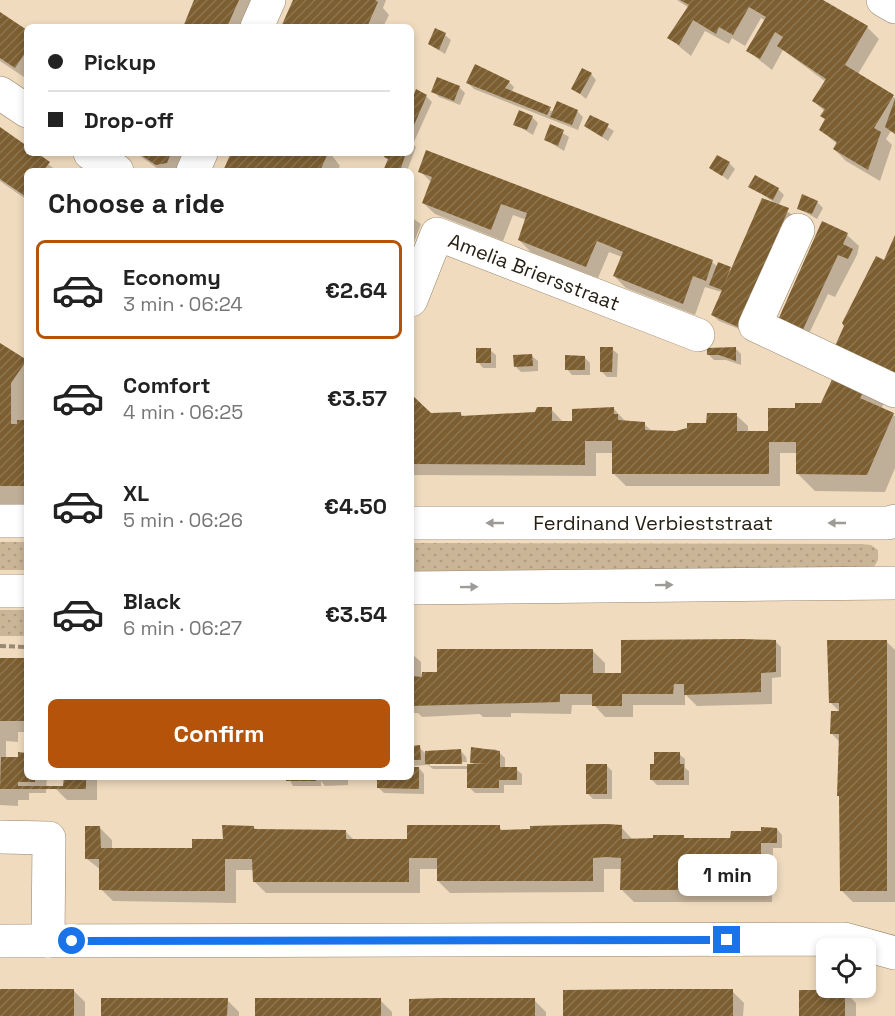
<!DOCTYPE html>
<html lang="en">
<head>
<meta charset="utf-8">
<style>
  :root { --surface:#fff; --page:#f6f6f6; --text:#222; --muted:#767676; --line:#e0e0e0; --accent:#b45309 }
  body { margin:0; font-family:"Space Grotesk",sans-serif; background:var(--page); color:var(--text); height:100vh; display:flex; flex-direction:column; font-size:22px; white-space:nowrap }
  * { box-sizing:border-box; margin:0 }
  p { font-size:20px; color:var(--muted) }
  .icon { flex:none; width:33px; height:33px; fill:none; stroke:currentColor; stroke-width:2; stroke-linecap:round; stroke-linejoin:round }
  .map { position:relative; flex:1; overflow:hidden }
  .drawer { position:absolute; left:24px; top:168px; width:390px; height:612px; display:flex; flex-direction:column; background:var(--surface); border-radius:9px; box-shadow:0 3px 9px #0003 }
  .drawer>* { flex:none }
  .banner { position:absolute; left:24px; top:24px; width:390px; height:132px; border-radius:9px; box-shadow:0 3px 9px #0003; display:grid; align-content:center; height:132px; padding:0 24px; background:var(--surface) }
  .fabs { position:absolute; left:816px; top:938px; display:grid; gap:12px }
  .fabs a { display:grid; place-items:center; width:60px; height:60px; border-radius:9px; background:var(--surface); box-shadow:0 3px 9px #0003; font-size:30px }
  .end { position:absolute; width:27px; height:27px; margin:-14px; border:8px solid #1a73e8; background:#fff; box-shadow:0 0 0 3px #fff }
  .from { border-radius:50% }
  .bubble { position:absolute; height:42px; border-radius:9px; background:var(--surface); box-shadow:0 3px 9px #0003; font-size:20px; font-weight:700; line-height:42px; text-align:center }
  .banner b { display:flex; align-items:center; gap:21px; height:57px; font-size:22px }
  .banner b+b { border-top:2px solid var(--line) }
  .banner i { width:15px; height:15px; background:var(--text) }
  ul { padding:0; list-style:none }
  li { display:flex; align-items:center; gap:18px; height:99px; margin:0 12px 9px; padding:0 12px; border:3px solid transparent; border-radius:9px }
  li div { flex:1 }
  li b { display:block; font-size:22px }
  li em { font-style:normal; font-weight:700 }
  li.active { border-color:var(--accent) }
  li>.icon { width:54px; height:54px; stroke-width:1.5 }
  h2 { padding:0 24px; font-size:27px; line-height:72px }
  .action { display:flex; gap:12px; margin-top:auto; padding:12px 24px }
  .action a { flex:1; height:69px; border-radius:9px; background:var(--accent); color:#fff; font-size:24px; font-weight:700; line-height:69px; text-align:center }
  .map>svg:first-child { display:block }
</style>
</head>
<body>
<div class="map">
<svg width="895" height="1016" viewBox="0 0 895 1016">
  <defs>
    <pattern id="grass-dots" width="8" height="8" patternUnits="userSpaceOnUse" patternTransform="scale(1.5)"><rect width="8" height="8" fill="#cbb597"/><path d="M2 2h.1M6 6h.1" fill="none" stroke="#ae9b81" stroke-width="1.8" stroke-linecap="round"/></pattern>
    <pattern id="building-hatch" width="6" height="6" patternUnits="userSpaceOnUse" patternTransform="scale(1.5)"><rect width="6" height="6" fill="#7c5e30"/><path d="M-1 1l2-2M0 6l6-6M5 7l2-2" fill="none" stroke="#8c7652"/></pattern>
  </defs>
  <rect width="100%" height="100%" fill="#f0dbbe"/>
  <!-- grass -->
  <g fill="url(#grass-dots)">
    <rect x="0" y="542" width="27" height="28"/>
    <path d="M411,543L862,544L871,545L878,550V560L874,567L863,570L411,571Z"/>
    <rect x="0" y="610" width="27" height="26"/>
  </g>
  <!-- shadow -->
  <g fill="#0003">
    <path d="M196,0H256L244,27H184Z"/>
    <path d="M295,0H386L383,8L389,15L383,27H282Z"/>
    <path d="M677,0H819L867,27L879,39L858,74L895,98V134L891,131L886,139L892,145L880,181L846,161L834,149L837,144L821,130L827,120L825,112L814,101L826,82L783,50L772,70L748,51L766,21L761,18L745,46L732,38L729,44L705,31L691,56L669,38L689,8Z"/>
    <path d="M0,14L27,32V79L0,61Z"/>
    <path d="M445,35L451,40L445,54L429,44Z"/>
    <path d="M591,74L596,80L586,99L573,88Z"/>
    <path d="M509,82L514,87L511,93L554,112L577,111L583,117L578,130L474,89L468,83Z"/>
    <path d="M459,87L465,93L460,105L439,97L433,91Z"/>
    <path d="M426,96L432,102L413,144L416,147L407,171H385L389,160L387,153H411V105Z"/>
    <path d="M532,117L538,123L533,135L515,124Z"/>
    <path d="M591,117L614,131L608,141L586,126Z"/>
    <path d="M551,126L569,137L564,151L546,140Z"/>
    <path d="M0,130L27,148V153H34L57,171H27V200L0,181Z"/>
    <path d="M136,153H188L180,171H161Z"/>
    <path d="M232,153H330L340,166L337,171H224Z"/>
    <path d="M729,163L735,169L728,180L711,167Z"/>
    <path d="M420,171L712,262L718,267L732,271L775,203L750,186L778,189L784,195L778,206L793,215L744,331L719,321L713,315L723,292L718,291L705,287L695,315L626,288L614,276L622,257L609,252L598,278L531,252L519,240L527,220L513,215L503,241L435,214L423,203L431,182Z"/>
    <path d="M817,202L823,208L817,219L798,208Z"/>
    <path d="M411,217L421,224L411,250Z"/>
    <path d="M847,235L859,246L857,255L835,297L828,294L804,344L776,328Z"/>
    <path d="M0,345L27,363V508L0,507Z"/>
    <path d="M735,348L741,354V365L726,360H714L708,354Z"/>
    <path d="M612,349L618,354L617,377H607L601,371Z"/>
    <path d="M490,350L496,355V368H483L478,362Z"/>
    <path d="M532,356L538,361V371L521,372L515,366Z"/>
    <path d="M584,357L590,363V375H572L567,369Z"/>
    <path d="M837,373L884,403L881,409L895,416V468L885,492L815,491L798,474L796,453H780V486H626L614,474V453H596V476L411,475V396L431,414H461L464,417L536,414L551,409L563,422H574L614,409L626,422L644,424L652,431L676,432L736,415L748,426V432H769L796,410L822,404Z"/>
    <path d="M775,641L781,647V677L772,678V704L697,706L685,694V705H633V717H605L594,705H572L571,714L511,713V717H483L480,714L422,717L418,713H411V653L421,662V674H439L593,651L605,663V674H622Z"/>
    <path d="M886,641L895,650V902H853L841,890L840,742L831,733L840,712L831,703Z"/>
    <path d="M0,660H27V732H18V742L6,741V758H19L27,754V777H47L46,793H29V800H18V806L0,805Z"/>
    <path d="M411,747H419L425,753L461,751L466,757L467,762L430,763V766H475L472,762V749H495L505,758V768L516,769L522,774V785H504V793H475L469,787V769H433L428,765L411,766Z"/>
    <path d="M679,754L685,759V768L689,771V785H657L651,779Z"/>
    <path d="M606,765L612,771V799H593L587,793Z"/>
    <path d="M411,768H419L424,774V794L384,793L378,787V777H411Z"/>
    <path d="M65,777H97V800H67L55,788L65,787Z"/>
    <path d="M288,777H348V785L325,786L321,781V786H293Z"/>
    <path d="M253,827L257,830L346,832L354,840H408L499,827L503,831L621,827L633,840L683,837L686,840L732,839L777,829L782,835V848H773L772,902H634L622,890V869H604V892L450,893L438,881V869H420V893H266L254,881V870H236V903L113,901L101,889V870L87,859L100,828L112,840V849H193L224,841Z"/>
    <path d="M0,990H73L85,1002V1016H0Z"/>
    <path d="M732,991L744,1003L743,1016H565Z"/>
    <path d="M844,991L856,1003V1016H800Z"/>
    <path d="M227,1000L239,1012V1016H102Z"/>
    <path d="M380,1000L392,1012V1016H257Z"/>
    <path d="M534,1000L546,1012V1016H410Z"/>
  </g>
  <!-- building -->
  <g fill="url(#building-hatch)">
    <path d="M194,0H239L227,27H183Z"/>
    <path d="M293,0H375L378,2L367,27L357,24L355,27H281Z"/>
    <path d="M680,0H823L868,26L845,65L894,95L874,128L881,132L868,170L833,149L837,142L819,130L825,119L820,116L825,109L812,101L826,79L777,46L783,37L775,32L760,59L746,51L766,17L749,7L733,35L719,27L716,34L693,20L679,45L667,38L689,5Z"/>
    <path d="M0,12L27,30V50L15,68L0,58Z"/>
    <path d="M435,28L446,33L439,50L428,44Z"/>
    <path d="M475,64L510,81L505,88L551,107L547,115L466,83Z"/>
    <path d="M582,68L592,73L580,94L571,89Z"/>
    <path d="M437,77L460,86L454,101L431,92Z"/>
    <path d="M416,89L427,95L411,132V102Z"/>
    <path d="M895,99V134L885,127Z"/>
    <path d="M557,101L578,110L572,125L550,117Z"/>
    <path d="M519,110L533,116L527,130L513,125Z"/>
    <path d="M590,115L609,124L602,137L584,126Z"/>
    <path d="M550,124L564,130L558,146L544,140Z"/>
    <path d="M0,127L27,146V153H37L50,162L43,171H27V193L25,196L0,179Z"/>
    <path d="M426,150L713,260L706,281L693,276L683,304L613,276L623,252L607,245L597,241L586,267L518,240L527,213L501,204L491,230L422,203L432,177L418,172Z"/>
    <path d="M138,153H171L167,163L156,165Z"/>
    <path d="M231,153H328L320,171H223Z"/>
    <path d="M385,153H406L400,171H383L388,159L384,157Z"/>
    <path d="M717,155L730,162L722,176L709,168Z"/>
    <path d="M755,175L779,188L773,200L748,187Z"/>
    <path d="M802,194L818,201L812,214L797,209Z"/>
    <path d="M762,198L789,208L738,327L711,315L722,290L709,285L718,262L731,267L724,285Z"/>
    <path d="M822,221L848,233L843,244L853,249L848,259L838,255L798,340L774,329Z"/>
    <path d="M895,235V383L831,355L844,326L842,323L876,256L884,260Z"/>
    <path d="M0,343L27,360L11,383V424H17V420H27V486H0Z"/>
    <path d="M600,347H613L612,372H600Z"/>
    <path d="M736,347V361L719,355H707V348Z"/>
    <rect x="476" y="348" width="15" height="15"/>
    <path d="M532,354L533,366L514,367L513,355Z"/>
    <path d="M565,355L585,356V370H565Z"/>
    <path d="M836,371L867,385L860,398L894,413L867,475L796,474V442H769V474H612V441H585V465L411,464V394L431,413L461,412V416L535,412L537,407H552V421H572V409L614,407V414H618V420L645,422V430L676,431L687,428V423H706L707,413H737V431H768V408H795V403H821Z"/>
    <path d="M744,639L776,640V672L761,673V692L684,695V684H674L673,694H622V706H592V694H560V702L411,706V676L422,677V672H437V649H593V673H621V640Z"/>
    <path d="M827,640H887V891H840L839,796H837L839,734H830L831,711H839V703H829Z"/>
    <rect x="0" y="658" width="27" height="63"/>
    <path d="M420,745L421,760H411V746Z"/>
    <path d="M471,747L500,751V767H517V780H499V788H467V764H487L470,763Z"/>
    <path d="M461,749L462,764H425V751Z"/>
    <path d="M18,752L27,753V777H35V782H18V786H63L64,777H86V789H0L1,757H18Z"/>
    <path d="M654,752H680V764H684V780H650V764H654Z"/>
    <rect x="586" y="764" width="21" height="30"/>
    <path d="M411,767H419V789L377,788V777H411Z"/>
    <rect x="286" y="777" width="30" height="4"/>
    <path d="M607,824L622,825V839L653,838V835H684V838H730L731,831H761V827L777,828V843H761V890H620L621,858L606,857L593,858V881H437V858H409V882H253L252,859H225V891H132L99,890V859H85V826H100L101,848H192V839H223L222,825L254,826V829L346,830V839H407V825H500V830L530,829V826Z"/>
    <rect x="0" y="989" width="74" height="27"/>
    <path d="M655,989H733V1016H563V990Z"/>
    <rect x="799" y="990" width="46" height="26"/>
    <path d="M101,998H228L227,1016H101Z"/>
    <rect x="255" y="998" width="126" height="18"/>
    <path d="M442,998H535V1016H409V999Z"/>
  </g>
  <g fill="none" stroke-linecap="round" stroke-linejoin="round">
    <!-- minor casing -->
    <g stroke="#968368" stroke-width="34">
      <g id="minor">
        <path d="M883,0L895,7"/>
        <path d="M257,27L269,0"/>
        <path d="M0,93L27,111"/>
        <path d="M90,153L117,171"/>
        <path d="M193,171L201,153"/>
        <path d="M798,230L755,325L895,391"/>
        <path d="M411,300L437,234L698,335"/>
        <path d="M0,521H27"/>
        <path d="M411,523H888L895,521"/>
        <path d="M411,588L895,583"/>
        <path d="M0,591H27"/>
        <path d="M0,837L49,838L48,941"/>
        <path d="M0,941L844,939L895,953"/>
      </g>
    </g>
    <!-- path -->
    <path stroke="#988974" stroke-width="4" stroke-dasharray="6 3" stroke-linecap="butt" d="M0,646L27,647"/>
    <!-- minor -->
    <use href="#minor" stroke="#fff" stroke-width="33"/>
  </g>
  <!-- one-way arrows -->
  <defs><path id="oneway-solid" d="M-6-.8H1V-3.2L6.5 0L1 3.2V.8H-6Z" transform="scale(1.5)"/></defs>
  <g fill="#9e9b96">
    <use href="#oneway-solid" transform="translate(495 523) rotate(-180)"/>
    <use href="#oneway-solid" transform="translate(837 523) rotate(-180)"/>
    <use href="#oneway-solid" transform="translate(664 585) rotate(-1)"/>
    <use href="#oneway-solid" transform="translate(469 587) rotate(-1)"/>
  </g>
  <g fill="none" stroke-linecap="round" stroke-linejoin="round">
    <!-- route -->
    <path stroke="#1a73e8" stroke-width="8" d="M72,941L727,940"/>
  </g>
  <g text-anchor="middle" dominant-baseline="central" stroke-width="6" stroke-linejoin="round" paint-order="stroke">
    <!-- street labels -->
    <g font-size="20" fill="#272015" stroke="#fff">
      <text transform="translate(534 272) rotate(21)">Amelia Briersstraat</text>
      <text x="653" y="523">Ferdinand Verbieststraat</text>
    </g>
  </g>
</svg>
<div class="fabs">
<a><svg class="icon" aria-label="locate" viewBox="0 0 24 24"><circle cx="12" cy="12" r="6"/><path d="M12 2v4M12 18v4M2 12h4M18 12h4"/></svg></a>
</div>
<i class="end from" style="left:72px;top:941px"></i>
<i class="end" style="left:727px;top:940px"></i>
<div class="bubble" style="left:678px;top:854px;width:99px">1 min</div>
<div class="banner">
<b><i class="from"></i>Pickup</b>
<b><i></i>Drop-off</b>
</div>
<section class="drawer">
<h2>Choose a ride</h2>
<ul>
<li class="active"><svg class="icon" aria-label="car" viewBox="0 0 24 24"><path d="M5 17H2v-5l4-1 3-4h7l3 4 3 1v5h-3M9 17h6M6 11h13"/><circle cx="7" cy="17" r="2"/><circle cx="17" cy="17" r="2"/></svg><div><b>Economy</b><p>3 min · 06:24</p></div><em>€2.64</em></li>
<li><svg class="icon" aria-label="car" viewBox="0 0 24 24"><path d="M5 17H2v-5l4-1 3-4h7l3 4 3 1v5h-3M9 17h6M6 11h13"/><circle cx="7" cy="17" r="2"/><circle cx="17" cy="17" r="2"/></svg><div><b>Comfort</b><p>4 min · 06:25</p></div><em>€3.57</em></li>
<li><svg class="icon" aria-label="car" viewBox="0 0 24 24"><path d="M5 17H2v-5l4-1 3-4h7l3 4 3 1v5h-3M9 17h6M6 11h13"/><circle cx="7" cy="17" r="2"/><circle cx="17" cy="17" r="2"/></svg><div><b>XL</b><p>5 min · 06:26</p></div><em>€4.50</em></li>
<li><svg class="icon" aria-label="car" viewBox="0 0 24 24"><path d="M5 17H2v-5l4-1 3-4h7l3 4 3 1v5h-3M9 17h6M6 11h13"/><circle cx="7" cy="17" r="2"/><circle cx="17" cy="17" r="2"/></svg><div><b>Black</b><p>6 min · 06:27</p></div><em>€3.54</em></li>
</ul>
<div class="action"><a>Confirm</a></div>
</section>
</div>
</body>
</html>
